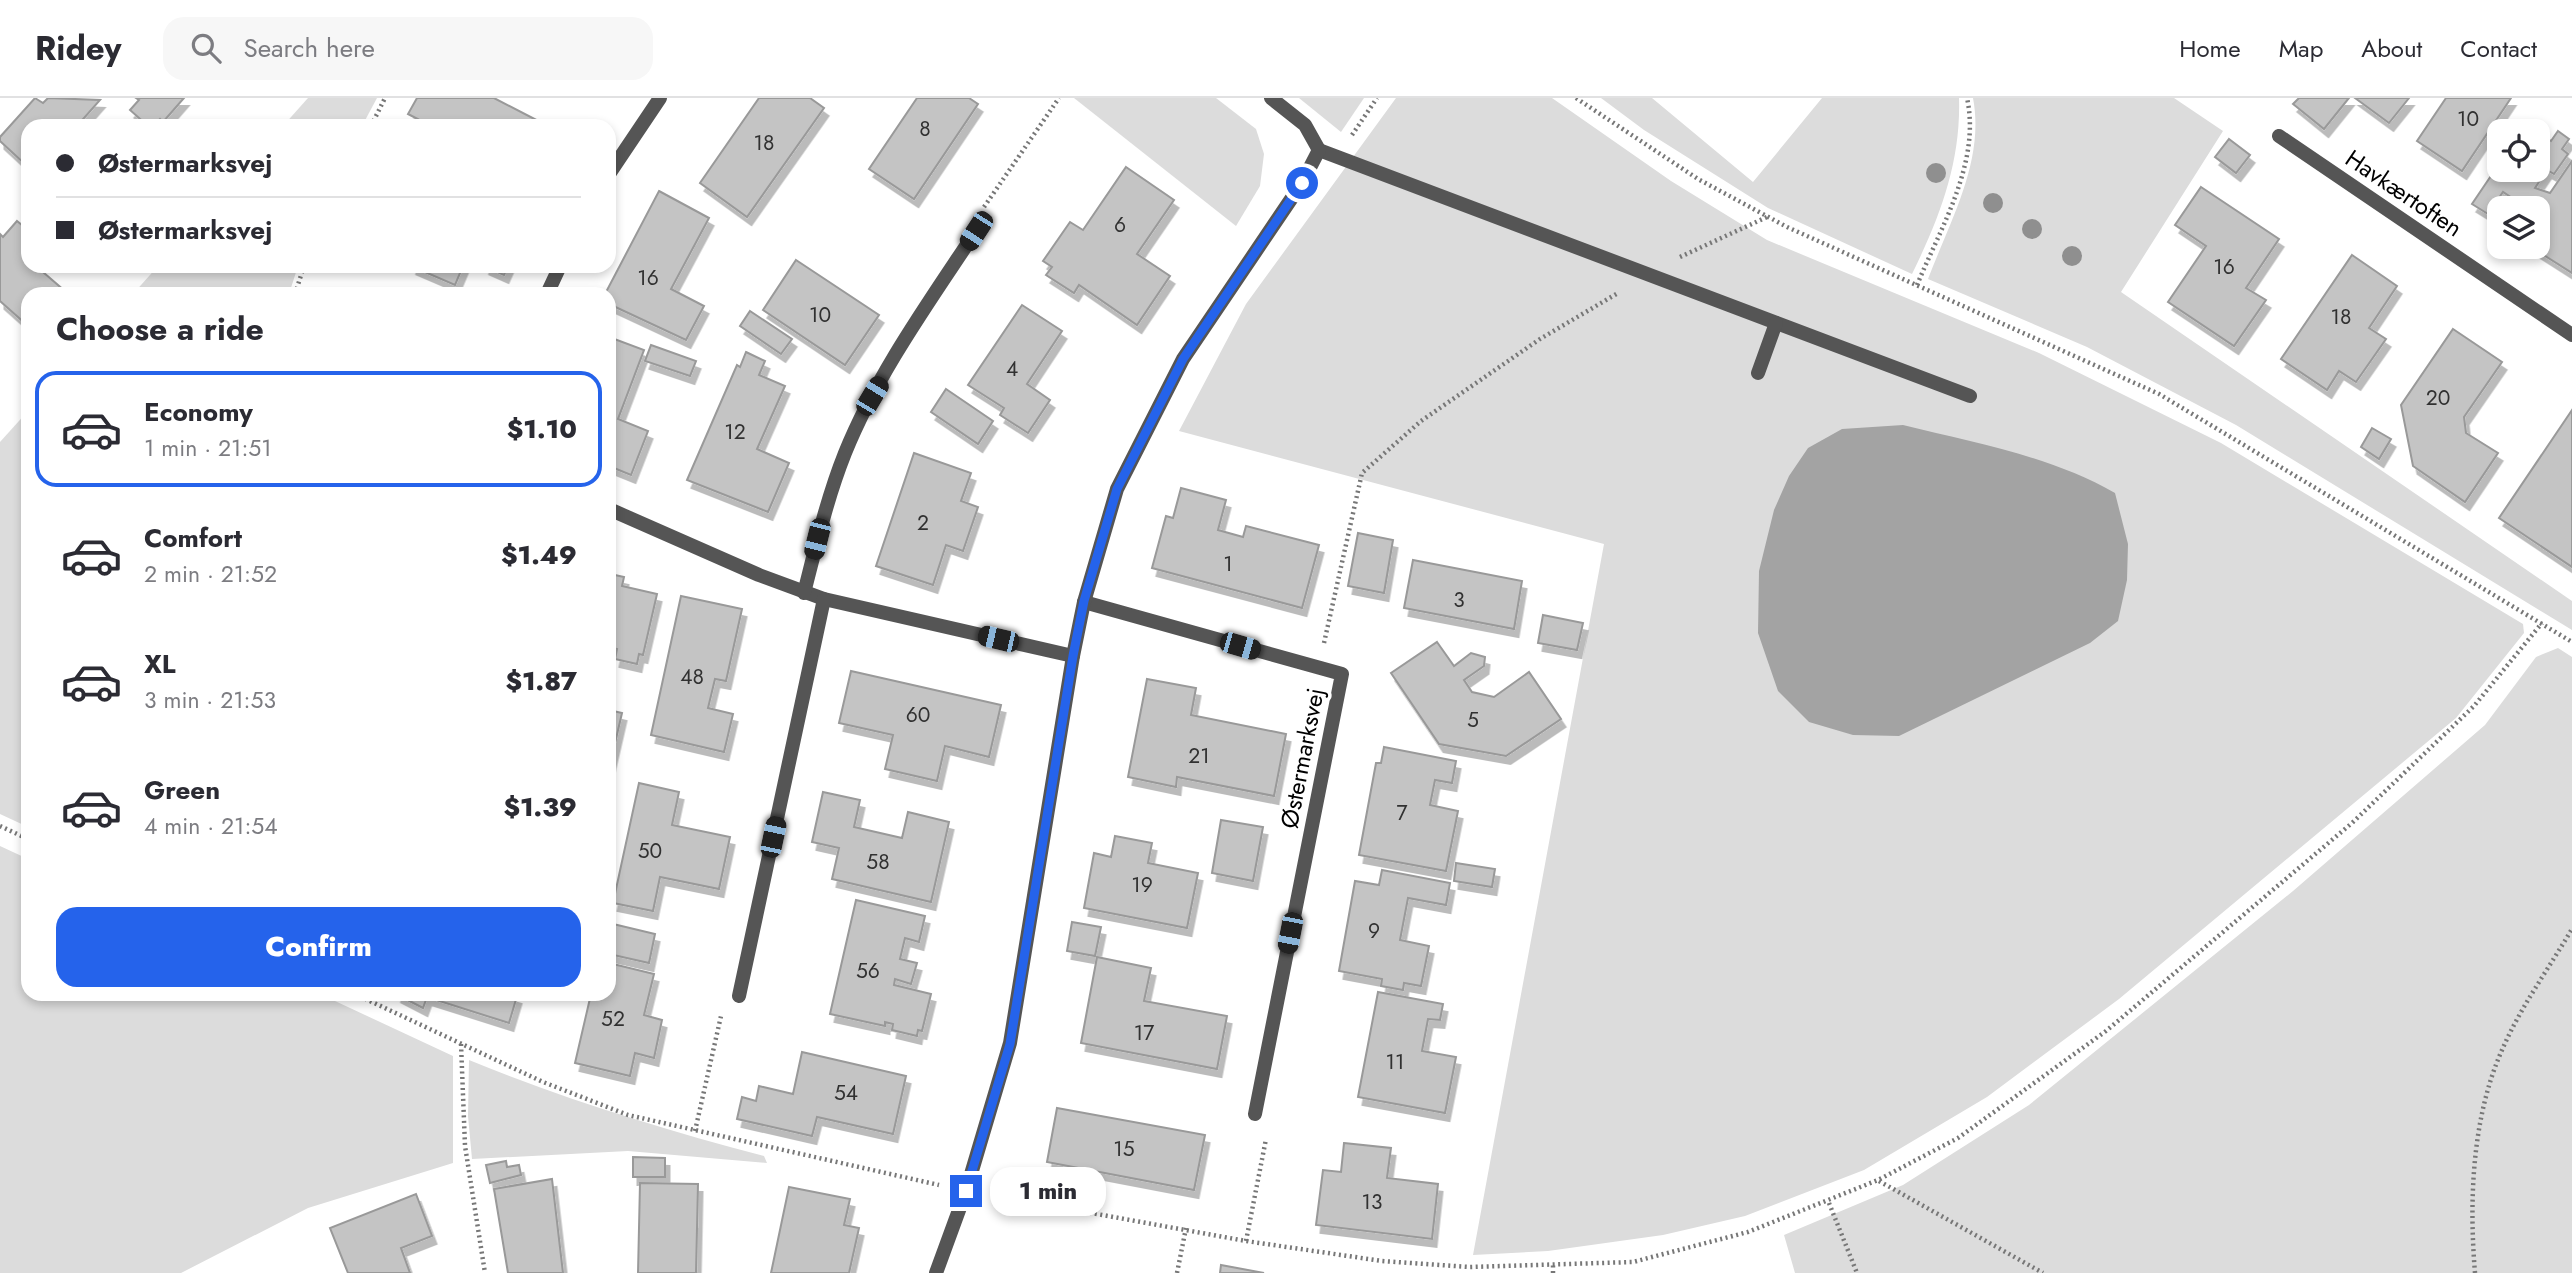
<!DOCTYPE html>
<html lang="en">
<head>
<meta charset="utf-8">
<style>
  :root { --surface:#fff; --page:#f7f7f7; --text:#2b2b33; --muted:#7c7c81; --line:#e1e1e2; --accent:#2563eb }
  body { margin:0; font-family:Jost,sans-serif; background:var(--page); color:var(--text); height:100vh; display:flex; flex-direction:column; font-size:26px; white-space:nowrap }
  * { box-sizing:border-box; margin:0 }
  p { font-size:23px; color:var(--muted) }
  .icon { flex:none; width:38px; height:38px; fill:none; stroke:currentColor; stroke-width:2; stroke-linecap:round; stroke-linejoin:round }
  .map { position:relative; flex:1; overflow:hidden }
  .sheet { position:absolute; left:21px; top:189px; width:595px; height:714px; display:flex; flex-direction:column; background:var(--surface); border-radius:21px; box-shadow:0 4px 10px #0003 }
  .sheet>* { flex:none }
  .banner { position:absolute; left:21px; top:21px; width:595px; height:154px; border-radius:21px; box-shadow:0 4px 10px #0003; display:grid; align-content:center; height:154px; padding:0 35px; background:var(--surface) }
  .fabs { position:absolute; left:2487px; top:21px; display:grid; gap:14px }
  .fabs a { display:grid; place-items:center; width:63px; height:63px; border-radius:14px; background:var(--surface); box-shadow:0 4px 10px #0003; font-size:35px }
  .end { position:absolute; width:32px; height:32px; margin:-16px; border:9px solid #2563eb; background:#fff; box-shadow:0 0 0 4px #fff }
  .from { border-radius:50% }
  .bubble { position:absolute; height:49px; border-radius:21px; background:var(--surface); box-shadow:0 4px 10px #0003; font-size:23px; font-weight:800; line-height:49px; text-align:center }
  .car { position:absolute; width:21px; height:42px; margin:-21px -10px; border-radius:9px; box-shadow:0 0 5px 2px #0007; background:linear-gradient(#222 24%,#8ab4d8 0 40%,#222 0 76%,#8ab4d8 0 86%,#222 0) }
  .banner b { display:flex; align-items:center; gap:24px; height:66px; font-size:26px }
  .banner b+b { border-top:2px solid var(--line) }
  .banner i { width:18px; height:18px; background:var(--text) }
  ul { padding:0; list-style:none }
  li { display:flex; align-items:center; gap:21px; height:116px; margin:0 14px 10px; padding:0 21px; border:4px solid transparent; border-radius:21px }
  li div { flex:1 }
  li b { display:block; font-size:26px }
  li em { font-style:normal; font-weight:800 }
  li.selected { border-color:var(--accent) }
  li>.icon { width:63px; height:63px; stroke-width:1.5 }
  h2 { padding:0 35px; font-size:32px; line-height:84px }
  .button { display:flex; gap:14px; margin-top:auto; padding:14px 35px }
  .button a { flex:1; height:80px; border-radius:21px; background:var(--accent); color:#fff; font-size:28px; font-weight:800; line-height:80px; text-align:center }
  header { display:flex; align-items:center; gap:42px; box-sizing:border-box; height:98px; padding:0 35px; background:var(--surface); border-bottom:2px solid var(--line) }
  header strong { font-size:33px }
  nav { display:flex; gap:38px; margin-inline-start:auto; font-size:24px }
  .search { width:490px; height:63px; background:var(--page); display:flex; align-items:center; gap:18px; box-sizing:border-box; padding:0 24px; border-radius:21px; color:var(--muted); font-size:26px }
  .map>svg:first-child { display:block }
</style>
</head>
<body>
<header>
<strong>Ridey</strong>
<div class="search"><svg class="icon" aria-label="search" viewBox="0 0 24 24"><circle cx="10" cy="10" r="6"/><path d="M15 15l6 6"/></svg>Search here</div>
<nav><a>Home</a><a>Map</a><a>About</a><a>Contact</a></nav>
</header>
<div class="map">
<svg width="2572" height="1175" viewBox="0 0 2572 1175">
  <defs>
    <filter id="shadow"><feDropShadow dx="4.5" dy="8" stdDeviation="0" flood-color="#0004"/></filter>
  </defs>
  <rect width="100%" height="100%" fill="#fff"/>
  <!-- green -->
  <g fill="#dcdcdc">
    <path d="M308,0H377L362,28H283Z"/>
    <path d="M1074,0H1216L1256,31L1264,56L1260,88L1236,128Z"/>
    <path d="M1299,0H1364L1341,34Z"/>
    <path d="M1396,0H1552L1671,83L1767,142L2039,255L2221,345L2523,526L2524,535L2456,620L2119,901L1987,999L1864,1072L1745,1118L1663,1137L1548,1153L1473,1157L1604,446L1179,333L1246,206Z"/>
    <path d="M1601,0H1652L1753,84L1822,0H1959C1961,64 1940,119 1912,176L1768,110L1644,32Z"/>
    <path d="M1973,0H2174L2223,33L2121,194L2572,503V532L2236,327L2087,249L1928,181C1950,123 1985,63 1973,0Z"/>
    <path d="M158,168H298L289,196H133Z"/>
    <path d="M28,313V729L0,716V344Z"/>
    <path d="M2558,550L2572,559V1175H1795L1784,1137L1903,1087L2029,1007L2293,793L2485,627L2536,559Z"/>
    <path d="M0,748L28,761V896H320L453,958V1065L308,1110L181,1175H0Z"/>
    <path d="M469,962C567,1002 662,1031 764,1058L767,1065L628,1053L472,1061L468,1018Z"/>
  </g>
  <!-- water -->
  <path fill="#a3a3a3" d="M1903,327C1976,345 2050,358 2115,395L2128,446L2127,482L2118,523L2090,545L1899,638L1853,637L1809,624L1778,593L1758,535L1759,473L1774,412L1789,378L1808,350L1842,331Z"/>
  <!-- building -->
  <g fill="#c4c4c4" stroke="#999" stroke-width="2" filter="url(#shadow)">
    <path d="M35,0L43,5L48,0L100,2L77,28H28V69L0,43V39Z"/>
    <path d="M136,0H184L163,24L160,21L153,28H148L130,12L139,2Z"/>
    <path d="M417,0H494L548,28H431L408,16Z"/>
    <path d="M759,0H810L824,10L747,119L700,85Z"/>
    <path d="M917,0H969L978,6L914,101L869,71Z"/>
    <path d="M2299,0H2349L2324,31L2293,6Z"/>
    <path d="M2355,0H2409L2389,25Z"/>
    <path d="M2446,0H2511L2462,73L2417,43Z"/>
    <path d="M2558,33L2569,41L2562,51L2568,56L2554,76L2547,72L2535,90L2550,95L2572,63V175L2531,149H2538V110H2527L2503,94L2488,116L2472,106L2499,66V72H2538V50L2545,39L2551,43Z"/>
    <path d="M2229,41L2250,57L2236,75L2215,59Z"/>
    <path d="M1126,69L1174,102L1137,156L1170,178L1137,227L1079,187L1074,195L1046,177L1052,169L1043,163L1070,124L1083,132Z"/>
    <path d="M2201,89L2279,141L2246,190L2266,202L2234,248L2168,204L2206,148L2175,127Z"/>
    <path d="M659,93L709,120L671,191L704,208L686,242L609,206V196H605Z"/>
    <path d="M17,123L28,132V168H36L66,194L28,196V228L0,203V136L3,139Z"/>
    <path d="M2352,157L2397,188L2369,230L2386,241L2356,284L2339,273L2327,292L2281,261Z"/>
    <path d="M796,162L879,217L845,267L763,212Z"/>
    <path d="M411,168H463L455,187Z"/>
    <path d="M484,168H508L504,177Z"/>
    <path d="M1022,207L1062,233L1027,286L1050,302L1028,335L1000,317L1004,310L968,287Z"/>
    <path d="M750,213L792,241L781,256L740,228Z"/>
    <path d="M2453,231L2502,264L2464,319L2466,335L2498,355L2465,404L2413,368L2401,307Z"/>
    <path d="M609,239L644,252L618,321L648,333L631,377L609,368Z"/>
    <path d="M651,247L696,263L690,278L645,263Z"/>
    <path d="M746,254L765,263L759,277L785,288L757,351L789,365L768,414L687,382L737,267L740,269Z"/>
    <path d="M946,291L993,323L978,346L931,314Z"/>
    <path d="M2572,312V469L2499,420Z"/>
    <path d="M2372,330L2391,341L2379,361L2361,349Z"/>
    <path d="M914,355L971,375L961,403L978,409L963,453L946,447L933,487L876,468Z"/>
    <path d="M1181,390L1226,402L1218,432L1243,439L1246,428L1319,447L1302,510L1152,470L1166,418L1173,420Z"/>
    <path d="M1358,435L1393,442L1384,495L1348,488Z"/>
    <path d="M1413,462L1522,483L1514,531L1404,510Z"/>
    <path d="M615,477L624,479L622,488L657,496L643,557L639,556L637,566L615,561L617,551L609,549V479L614,481Z"/>
    <path d="M681,498L742,511L726,583L715,581L708,610L733,616L724,654L651,637Z"/>
    <path d="M1543,517L1583,525L1577,552L1538,545Z"/>
    <path d="M1437,544L1454,568L1471,555L1485,559L1484,568L1464,582L1472,594L1494,599L1529,574L1561,621L1506,658L1439,646L1391,575Z"/>
    <path d="M851,573L1001,607L989,659L945,648L937,683L885,671L893,637L839,625Z"/>
    <path d="M1147,581L1196,590L1191,617L1286,636L1274,698L1177,679L1176,689L1128,679Z"/>
    <path d="M609,612L622,615L609,671Z"/>
    <path d="M1384,649L1456,663L1452,685L1435,682L1430,707L1458,713L1446,773L1359,757L1376,665H1381Z"/>
    <path d="M639,685L679,694L672,727L730,739L719,791L660,779L653,813L613,805Z"/>
    <path d="M823,694L860,702L854,729L902,740L908,714L949,724L931,804L832,781L839,750L812,744Z"/>
    <path d="M1221,722L1263,729L1253,783L1212,775Z"/>
    <path d="M1115,738L1152,745L1148,765L1198,775L1187,830L1084,810L1094,755L1111,759Z"/>
    <path d="M1456,765L1495,771L1492,789L1454,783Z"/>
    <path d="M1382,772L1450,785L1446,807L1408,800L1400,842L1429,848L1421,888L1404,885L1403,892L1381,888L1382,881L1339,873L1355,783L1379,787Z"/>
    <path d="M856,802L925,818L919,844L905,840L900,861L917,865L911,886L895,881L894,887L931,896L922,933L918,932L917,938L892,932L893,926L885,924V928L830,916Z"/>
    <path d="M1072,824L1101,829L1095,858L1067,853Z"/>
    <path d="M609,825L655,836L649,865L609,856Z"/>
    <path d="M1097,859L1151,870L1144,903L1227,918L1217,971L1081,945Z"/>
    <path d="M609,865L654,876L644,917L662,922L654,960L635,955L630,978L575,965L591,896H609Z"/>
    <path d="M1378,894L1443,906L1440,922L1428,921L1422,953L1456,959L1445,1015L1358,999Z"/>
    <path d="M396,896H510L517,898L509,925L427,899L423,910Z"/>
    <path d="M802,954L906,978L893,1036L817,1019L812,1038L737,1021L742,999L756,1003L759,988L793,996Z"/>
    <path d="M1057,1010L1205,1037L1194,1092L1047,1064Z"/>
    <path d="M1344,1045L1391,1050L1387,1080L1438,1086L1432,1141L1316,1127L1323,1072L1341,1074Z"/>
    <path d="M633,1059L665,1060V1079H633Z"/>
    <path d="M506,1063L507,1069L519,1067L521,1077L490,1085L486,1067Z"/>
    <path d="M552,1081L563,1175H508L494,1091Z"/>
    <path d="M640,1085L698,1086L696,1175H638Z"/>
    <path d="M789,1089L850,1101L844,1127L859,1130L849,1175H771Z"/>
    <path d="M416,1096L432,1138L401,1150L410,1175H348L330,1130Z"/>
    <path d="M1221,1167L1264,1175H1220Z"/>
  </g>
  <g fill="none" stroke-linecap="round" stroke-linejoin="round">
    <!-- path -->
    <g stroke="#777" stroke-width="4.5" stroke-dasharray="2 3.5" stroke-linecap="butt">
      <path d="M1576,0L1698,81L1787,129L2159,296L2572,544"/>
      <path d="M371,28L385,0"/>
      <path d="M1352,37L1377,0"/>
      <path d="M984,109L1059,0"/>
      <path d="M1680,159L1767,119"/>
      <path d="M1917,187C1941,129 1981,64 1967,0"/>
      <path d="M295,196L304,168"/>
      <path d="M1324,545L1362,375L1421,323L1540,241L1618,195"/>
      <path d="M0,728L28,741"/>
      <path d="M355,896L543,984L628,1017L939,1087"/>
      <path d="M461,946L465,1048L485,1175"/>
      <path d="M695,1033L721,918"/>
      <path d="M1879,1083L2043,1175"/>
      <path d="M992,1097L1246,1143L1382,1163L1470,1169L1633,1164L1748,1134L1878,1082L1958,1040L2106,933L2352,725L2474,608L2542,525"/>
      <path d="M1829,1105L1857,1175"/>
      <path d="M1246,1143L1266,1041"/>
      <path d="M1177,1175L1186,1130"/>
      <path d="M1553,1175V1167"/>
      <path d="M2475,1175C2469,1102 2472,1020 2502,952C2520,910 2549,870 2572,831"/>
    </g>
    <!-- lane -->
    <g stroke="#555" stroke-width="14">
      <path d="M1319,52L1970,298"/>
      <path d="M1758,275L1776,225"/>
    </g>
    <!-- street -->
    <g stroke="#555" stroke-width="14">
      <path d="M2279,38L2572,237"/>
      <path d="M609,76L660,0"/>
      <path d="M547,196L560,168"/>
      <path d="M609,411L759,477L824,501L1073,558"/>
      <path d="M804,495C816,448 827,400 845,355C877,276 929,204 976,133"/>
      <path d="M1084,504L1342,576L1255,1016"/>
      <path d="M739,898L824,501"/>
      <path d="M936,1175L966,1093L1010,945L1073,558L1084,504L1117,391L1183,261L1302,85L1319,52L1305,27L1271,0"/>
    </g>
  </g>
  <!-- trees -->
  <g fill="#8f8f8f">
    <circle cx="1936" cy="75" r="10"/>
    <circle cx="1993" cy="105" r="10"/>
    <circle cx="2032" cy="131" r="10"/>
    <circle cx="2072" cy="158" r="10"/>
  </g>
  <g fill="none" stroke-linecap="round" stroke-linejoin="round">
    <!-- route -->
    <path stroke="#2563eb" stroke-width="9" d="M966,1093L1010,946L1073,558L1084,503L1117,391L1183,261L1302,85"/>
  </g>
  <g text-anchor="middle" dominant-baseline="central" stroke-width="7" stroke-linejoin="round" paint-order="stroke">
    <!-- number labels -->
    <g font-size="21" fill="#313131">
      <text x="2468" y="21">10</text>
      <text x="925" y="31">8</text>
      <text x="764" y="45">18</text>
      <text x="1120" y="127">6</text>
      <text x="2224" y="169">16</text>
      <text x="648" y="180">16</text>
      <text x="820" y="217">10</text>
      <text x="2341" y="219">18</text>
      <text x="1012" y="271">4</text>
      <text x="2438" y="300">20</text>
      <text x="735" y="334">12</text>
      <text x="923" y="425">2</text>
      <text x="1228" y="466">1</text>
      <text x="1459" y="502">3</text>
      <text x="692" y="579">48</text>
      <text x="918" y="617">60</text>
      <text x="1473" y="622">5</text>
      <text x="1199" y="658">21</text>
      <text x="1402" y="715">7</text>
      <text x="650" y="753">50</text>
      <text x="878" y="764">58</text>
      <text x="1142" y="787">19</text>
      <text x="1374" y="833">9</text>
      <text x="868" y="873">56</text>
      <text x="613" y="921">52</text>
      <text x="1144" y="935">17</text>
      <text x="1395" y="964">11</text>
      <text x="846" y="995">54</text>
      <text x="1124" y="1051">15</text>
      <text x="1372" y="1104">13</text>
    </g>
    <!-- street labels -->
    <g font-size="24" fill="#000" stroke="#fff">
      <text transform="translate(2404 95) rotate(34)">Havkærtoften</text>
      <text transform="translate(1302 660) rotate(-79)">Østermarksvej</text>
    </g>
  </g>
</svg>
<div class="fabs">
<a><svg class="icon" aria-label="locate" viewBox="0 0 24 24"><circle cx="12" cy="12" r="6"/><path d="M12 2v4M12 18v4M2 12h4M18 12h4"/></svg></a>
<a><svg class="icon" aria-label="layers" viewBox="0 0 24 24"><path d="M12 4l9 5-9 5-9-5zM3 14l9 5 9-5"/></svg></a>
</div>
<i class="end from" style="left:1302px;top:85px"></i>
<i class="end" style="left:966px;top:1093px"></i>
<div class="bubble" style="left:990px;top:1069px;width:116px">1 min</div>
<i class="car" style="left:976px;top:133px;rotate:213deg"></i>
<i class="car" style="left:872px;top:298px;rotate:31deg"></i>
<i class="car" style="left:817px;top:441px;rotate:194deg"></i>
<i class="car" style="left:998px;top:541px;rotate:283deg"></i>
<i class="car" style="left:1240px;top:548px;rotate:106deg"></i>
<i class="car" style="left:773px;top:739px;rotate:12deg"></i>
<i class="car" style="left:1290px;top:835px;rotate:191deg"></i>
<div class="banner">
<b><i class="from"></i>Østermarksvej</b>
<b><i></i>Østermarksvej</b>
</div>
<section class="sheet">
<h2>Choose a ride</h2>
<ul>
<li class="selected"><svg class="icon" aria-label="car" viewBox="0 0 24 24"><path d="M5 17H2v-5l4-1 3-4h7l3 4 3 1v5h-3M9 17h6M6 11h13"/><circle cx="7" cy="17" r="2"/><circle cx="17" cy="17" r="2"/></svg><div><b>Economy</b><p>1 min · 21:51</p></div><em>$1.10</em></li>
<li><svg class="icon" aria-label="car" viewBox="0 0 24 24"><path d="M5 17H2v-5l4-1 3-4h7l3 4 3 1v5h-3M9 17h6M6 11h13"/><circle cx="7" cy="17" r="2"/><circle cx="17" cy="17" r="2"/></svg><div><b>Comfort</b><p>2 min · 21:52</p></div><em>$1.49</em></li>
<li><svg class="icon" aria-label="car" viewBox="0 0 24 24"><path d="M5 17H2v-5l4-1 3-4h7l3 4 3 1v5h-3M9 17h6M6 11h13"/><circle cx="7" cy="17" r="2"/><circle cx="17" cy="17" r="2"/></svg><div><b>XL</b><p>3 min · 21:53</p></div><em>$1.87</em></li>
<li><svg class="icon" aria-label="car" viewBox="0 0 24 24"><path d="M5 17H2v-5l4-1 3-4h7l3 4 3 1v5h-3M9 17h6M6 11h13"/><circle cx="7" cy="17" r="2"/><circle cx="17" cy="17" r="2"/></svg><div><b>Green</b><p>4 min · 21:54</p></div><em>$1.39</em></li>
</ul>
<div class="button"><a>Confirm</a></div>
</section>
</div>
</body>
</html>
